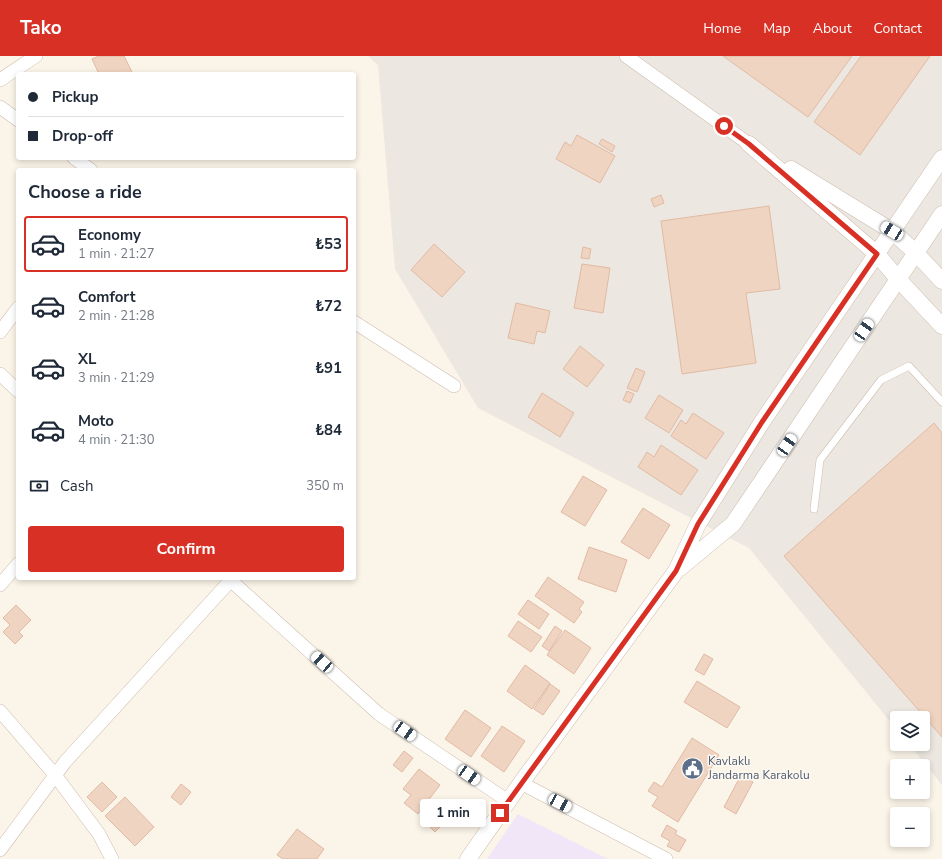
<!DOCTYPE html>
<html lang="en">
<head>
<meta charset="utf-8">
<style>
  :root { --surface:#fff; --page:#f2f2f3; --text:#1f2937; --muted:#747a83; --line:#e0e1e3; --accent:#d93025 }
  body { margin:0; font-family:"Nunito Sans",sans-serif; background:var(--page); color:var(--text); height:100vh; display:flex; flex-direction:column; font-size:15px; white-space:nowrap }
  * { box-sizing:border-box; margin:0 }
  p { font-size:13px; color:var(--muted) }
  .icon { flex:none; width:22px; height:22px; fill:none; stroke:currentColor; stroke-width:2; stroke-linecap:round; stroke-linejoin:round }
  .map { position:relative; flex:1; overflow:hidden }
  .sheet { position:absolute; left:16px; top:112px; width:340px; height:412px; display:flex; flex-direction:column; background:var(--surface); border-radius:4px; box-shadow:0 2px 6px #0003 }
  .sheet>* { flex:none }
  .top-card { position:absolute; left:16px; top:16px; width:340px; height:88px; border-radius:4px; box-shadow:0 2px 6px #0003; display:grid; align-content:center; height:88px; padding:0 12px; background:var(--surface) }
  .fabs { position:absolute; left:890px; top:655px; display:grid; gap:8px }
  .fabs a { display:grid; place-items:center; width:40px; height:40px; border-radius:4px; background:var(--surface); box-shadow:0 2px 6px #0003; font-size:20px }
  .end { position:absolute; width:18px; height:18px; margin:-9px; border:5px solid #d93025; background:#fff; box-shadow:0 0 0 2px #fff }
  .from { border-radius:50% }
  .bubble { position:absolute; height:28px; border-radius:4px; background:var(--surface); box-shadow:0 2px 6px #0003; font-size:13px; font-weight:700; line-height:28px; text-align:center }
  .car { position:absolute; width:12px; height:24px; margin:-12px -6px; border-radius:5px; box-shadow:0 0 3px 1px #0007; background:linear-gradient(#fff 24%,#345 0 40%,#fff 0 76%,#345 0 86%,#fff 0) }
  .top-card b { display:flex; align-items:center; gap:14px; height:38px; font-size:15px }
  .top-card b+b { border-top:1px solid var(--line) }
  .top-card i { width:10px; height:10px; background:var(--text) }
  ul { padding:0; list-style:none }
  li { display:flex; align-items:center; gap:12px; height:56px; margin:0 8px 6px; padding:0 4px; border:2px solid transparent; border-radius:4px }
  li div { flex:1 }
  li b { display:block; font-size:15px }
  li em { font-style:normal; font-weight:700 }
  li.active { border-color:var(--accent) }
  li>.icon { width:36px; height:36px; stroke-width:1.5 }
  h2 { padding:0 12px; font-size:18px; line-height:48px }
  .pay { display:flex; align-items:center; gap:10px; height:44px; padding:0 12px; font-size:15px }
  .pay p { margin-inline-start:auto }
  .button { display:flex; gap:8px; margin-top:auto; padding:8px 12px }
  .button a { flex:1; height:46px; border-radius:4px; background:var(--accent); color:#fff; font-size:16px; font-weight:700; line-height:46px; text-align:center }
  header { display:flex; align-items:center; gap:24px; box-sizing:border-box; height:56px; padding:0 20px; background:var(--accent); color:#fff }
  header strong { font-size:19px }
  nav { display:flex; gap:22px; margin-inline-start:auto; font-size:14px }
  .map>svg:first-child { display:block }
  .industrial { fill:#ece7e1 }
  .education { fill:#f1e5f8 }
  .building { fill:#efd4c1; stroke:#e1baa3 }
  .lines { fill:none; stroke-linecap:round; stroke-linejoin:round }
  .service-casing { stroke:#cdbcaf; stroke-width:8 }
  .minor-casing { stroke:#cdbcaf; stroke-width:14 }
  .tertiary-casing { stroke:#cdbcaf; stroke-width:17 }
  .service { stroke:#fff; stroke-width:7 }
  .minor { stroke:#fff; stroke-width:13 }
  .tertiary { stroke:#fff; stroke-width:16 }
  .route { stroke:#d93025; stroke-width:5 }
  .labels { text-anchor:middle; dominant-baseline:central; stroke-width:3; stroke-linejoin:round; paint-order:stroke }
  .service-label { font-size:12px; fill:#4e5e75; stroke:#fef8ef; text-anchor:start }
</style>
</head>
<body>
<header>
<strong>Tako</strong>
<nav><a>Home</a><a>Map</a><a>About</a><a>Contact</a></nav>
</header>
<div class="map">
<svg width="942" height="803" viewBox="0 0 942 803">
  <rect width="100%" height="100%" fill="#fbf4e8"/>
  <path class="industrial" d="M368,0H942V729L909,688H923V662H897V674L749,492L478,352L395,213L378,9Z"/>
  <path class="education" d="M518,758L608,803H487Z"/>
  <path class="building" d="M99,0H124L133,18H99L92,3Z
    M723,0H852L808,61Z
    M861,0H930L860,99L814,66Z
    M577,79L615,100L600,127L556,103L565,86L571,90Z
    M602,83L615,90L612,96L599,88Z
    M661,139L664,147L654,151L651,143Z
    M769,150L780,233L746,237L756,307L682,318L661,165Z
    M434,188L465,216L442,241L411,214Z
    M583,191L591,193L589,203L581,202Z
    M582,208L610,212L603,257L574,252Z
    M516,247L550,255L545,277L537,275L534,288L508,282Z
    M580,290L604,309L587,331L563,313Z
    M636,312L645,316L637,336L627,332Z
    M627,335L634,338L630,347L623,344Z
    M542,337L574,357L560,381L528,361Z
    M659,339L683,354L669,377L645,362Z
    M693,357L724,377L706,403L671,380L681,364L686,368Z
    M934,367L942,377V681L784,500Z
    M661,389L698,414L681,439L638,411L647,396L654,401Z
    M583,420L607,434L585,470L561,456Z
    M643,452L670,469L649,503L621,486Z
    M589,491L627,504L616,536L578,523Z
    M548,521L584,546L579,553L582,556L574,567L535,540Z
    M528,544L549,558L539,573L518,558Z
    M16,549L31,564L19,576L23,580L15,588L3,576L10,569L3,562Z
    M518,565L542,581L531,596L508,580Z
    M555,570L562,575L549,595L542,590Z
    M565,574L591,592L574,618L547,599Z
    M704,598L713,603L704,619L695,614Z
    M525,609L550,627L532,653L507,635Z
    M697,625L740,651L727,672L684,646Z
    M550,628L560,635L543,659L534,653Z
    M465,654L491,672L471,701L445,683Z
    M502,670L525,685L504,716L481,700Z
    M692,682L719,699L678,766L652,750L658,741L648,735L654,726L662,731Z
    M404,695L413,702L402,716L393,709Z
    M419,713L440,729L418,758L404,747L411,739L403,733Z
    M741,719L753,726L736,758L724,751Z
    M102,726L117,741L102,756L87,741Z
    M181,728L191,736L181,749L171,741Z
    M125,741L154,771L135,790L105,760Z
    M433,764L440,771L435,776L428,769Z
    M667,769L677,775L675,778L686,784L679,796L667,790L670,785L661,780Z
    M297,773L324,793L317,803H283L277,799Z"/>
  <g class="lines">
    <defs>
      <path id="service" d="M814,453L820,404L881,324L909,310L942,346"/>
      <path id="minor" d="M626,0L749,88
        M0,24L36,0
        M0,51L18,64
        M74,102L91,114
        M354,266L454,330
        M0,276L18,252
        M0,318L18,335
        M228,522L379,658L508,745
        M0,529L18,508
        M0,655L55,719L99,778L112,803
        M521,727L666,803
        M0,794L65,706L231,524"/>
      <path id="tertiary" d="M749,88L877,198L898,223L942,270
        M791,113L892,175L916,197L942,225
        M680,512L733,468L942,158
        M468,803L521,727L676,515L698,468L762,366L942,102"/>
    </defs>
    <use href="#service" class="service-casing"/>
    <use href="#minor" class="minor-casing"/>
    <use href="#tertiary" class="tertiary-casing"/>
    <use href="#service" class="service"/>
    <use href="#minor" class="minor"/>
    <use href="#tertiary" class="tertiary"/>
  </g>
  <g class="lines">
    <path class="route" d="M500,757L676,515L698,468L762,366L877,198L749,88L724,70"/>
  </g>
  <defs>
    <symbol id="civic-disc" viewBox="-11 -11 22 22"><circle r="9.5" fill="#5c6f8a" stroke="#fef8ef"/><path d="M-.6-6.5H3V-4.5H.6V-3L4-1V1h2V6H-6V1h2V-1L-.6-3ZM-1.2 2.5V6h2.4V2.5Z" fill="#fff"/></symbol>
  </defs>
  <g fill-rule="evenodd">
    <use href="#civic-disc" x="680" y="700" width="25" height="25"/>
  </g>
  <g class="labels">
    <g class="service-label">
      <text x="708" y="705">Kavlaklı<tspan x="708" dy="14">Jandarma Karakolu</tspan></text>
    </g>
  </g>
</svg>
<div class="fabs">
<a><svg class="icon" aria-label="layers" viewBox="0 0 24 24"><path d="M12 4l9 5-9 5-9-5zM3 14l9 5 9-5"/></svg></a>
<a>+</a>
<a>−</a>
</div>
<i class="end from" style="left:724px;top:70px"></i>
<i class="end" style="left:500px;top:757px"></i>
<div class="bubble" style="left:420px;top:743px;width:66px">1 min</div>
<i class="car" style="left:892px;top:175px;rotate:301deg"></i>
<i class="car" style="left:864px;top:274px;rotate:34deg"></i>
<i class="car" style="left:787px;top:389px;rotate:34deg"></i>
<i class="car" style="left:322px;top:606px;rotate:312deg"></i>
<i class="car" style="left:405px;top:675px;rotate:124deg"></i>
<i class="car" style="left:469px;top:719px;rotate:124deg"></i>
<i class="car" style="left:560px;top:747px;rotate:118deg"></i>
<div class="top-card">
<b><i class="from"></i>Pickup</b>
<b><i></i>Drop-off</b>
</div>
<section class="sheet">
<h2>Choose a ride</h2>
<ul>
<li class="active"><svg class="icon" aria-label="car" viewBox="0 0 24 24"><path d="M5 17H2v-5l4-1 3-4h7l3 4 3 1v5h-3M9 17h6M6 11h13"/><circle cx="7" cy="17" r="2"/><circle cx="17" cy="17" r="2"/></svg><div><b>Economy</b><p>1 min · 21:27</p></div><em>₺53</em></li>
<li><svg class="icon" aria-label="car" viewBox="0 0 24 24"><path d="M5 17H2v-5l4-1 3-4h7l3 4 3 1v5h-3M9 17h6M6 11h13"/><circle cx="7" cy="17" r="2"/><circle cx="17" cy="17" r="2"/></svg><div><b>Comfort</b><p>2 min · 21:28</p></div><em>₺72</em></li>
<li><svg class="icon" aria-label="car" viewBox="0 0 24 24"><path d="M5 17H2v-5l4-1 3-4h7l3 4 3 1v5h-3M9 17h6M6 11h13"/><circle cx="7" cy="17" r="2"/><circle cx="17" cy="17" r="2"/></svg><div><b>XL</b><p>3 min · 21:29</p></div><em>₺91</em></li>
<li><svg class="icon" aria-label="car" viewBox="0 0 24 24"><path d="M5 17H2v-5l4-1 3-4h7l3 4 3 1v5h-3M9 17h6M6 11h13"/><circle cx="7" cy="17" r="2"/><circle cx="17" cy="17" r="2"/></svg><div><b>Moto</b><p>4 min · 21:30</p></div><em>₺84</em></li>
</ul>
<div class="pay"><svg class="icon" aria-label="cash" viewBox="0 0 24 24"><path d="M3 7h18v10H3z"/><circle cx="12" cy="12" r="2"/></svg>Cash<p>350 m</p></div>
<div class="button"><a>Confirm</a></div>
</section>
</div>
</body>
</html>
